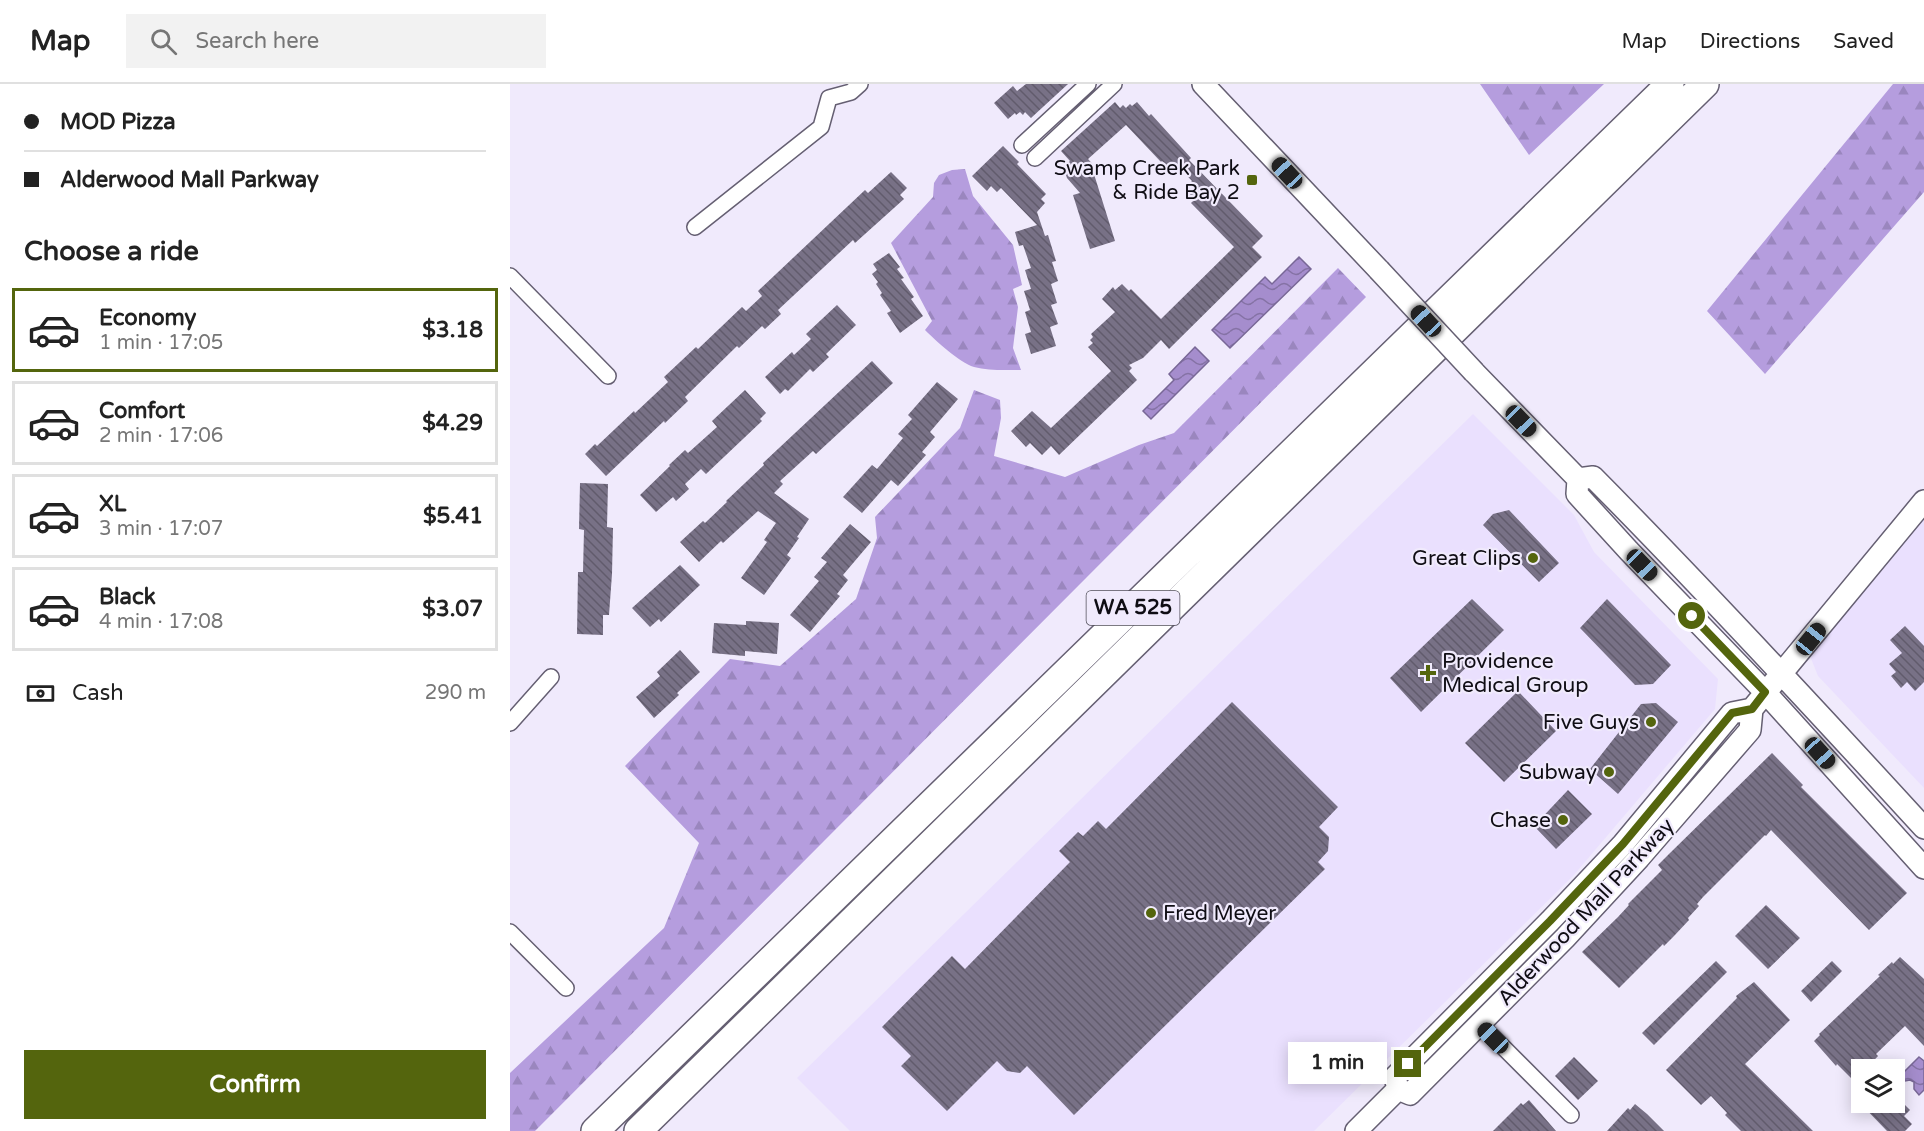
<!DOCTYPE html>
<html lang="en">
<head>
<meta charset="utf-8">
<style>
  :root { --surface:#fff; --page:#f2f2f2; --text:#222; --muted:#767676; --line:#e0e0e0; --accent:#54650d }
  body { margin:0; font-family:"Varela Round",sans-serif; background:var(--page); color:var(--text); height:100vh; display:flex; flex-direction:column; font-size:22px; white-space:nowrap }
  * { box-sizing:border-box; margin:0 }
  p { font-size:20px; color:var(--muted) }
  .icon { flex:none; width:33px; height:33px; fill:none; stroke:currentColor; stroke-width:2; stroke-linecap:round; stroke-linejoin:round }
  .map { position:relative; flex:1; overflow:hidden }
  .details { display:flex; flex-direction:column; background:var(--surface); width:510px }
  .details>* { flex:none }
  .guide { display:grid; align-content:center; height:132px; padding:0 24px; background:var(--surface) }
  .fabs { position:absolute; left:1341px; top:975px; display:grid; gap:12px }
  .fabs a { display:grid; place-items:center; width:54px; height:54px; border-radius:0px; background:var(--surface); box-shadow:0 3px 15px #0003; font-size:30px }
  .end { position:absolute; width:27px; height:27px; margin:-14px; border:8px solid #54650d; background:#fff; box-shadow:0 0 0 3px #fff }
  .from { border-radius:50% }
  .bubble { position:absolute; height:42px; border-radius:0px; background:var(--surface); box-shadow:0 3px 15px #0003; font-size:20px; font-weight:700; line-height:42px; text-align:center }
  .car { position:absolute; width:18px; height:36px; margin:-18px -9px; border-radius:8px; box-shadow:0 0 4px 2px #0007; background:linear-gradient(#222 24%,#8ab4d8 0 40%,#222 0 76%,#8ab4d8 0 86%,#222 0) }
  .guide b { display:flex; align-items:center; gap:21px; height:57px; font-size:22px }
  .guide b+b { border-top:2px solid var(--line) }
  .guide i { width:15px; height:15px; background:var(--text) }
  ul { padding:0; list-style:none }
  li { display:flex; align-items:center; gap:18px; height:84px; margin:0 12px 9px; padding:0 12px; border:3px solid var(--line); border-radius:0px }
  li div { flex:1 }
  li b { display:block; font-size:22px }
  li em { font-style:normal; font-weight:700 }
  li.current { border-color:var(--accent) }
  li>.icon { width:54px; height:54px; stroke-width:1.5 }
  h2 { padding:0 24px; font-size:27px; line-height:72px }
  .pay { display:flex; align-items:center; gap:15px; height:66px; padding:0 24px; font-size:22px }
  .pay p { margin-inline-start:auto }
  .cta { display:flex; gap:12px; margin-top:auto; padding:12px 24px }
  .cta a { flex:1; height:69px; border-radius:0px; background:var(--accent); color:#fff; font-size:24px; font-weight:700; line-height:69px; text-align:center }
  header { display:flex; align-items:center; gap:36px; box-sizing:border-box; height:84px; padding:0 30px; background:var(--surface); border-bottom:2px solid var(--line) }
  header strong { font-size:28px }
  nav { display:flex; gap:33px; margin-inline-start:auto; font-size:21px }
  .search { width:420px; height:54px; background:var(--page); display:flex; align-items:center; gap:15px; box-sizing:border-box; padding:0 21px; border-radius:0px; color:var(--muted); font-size:22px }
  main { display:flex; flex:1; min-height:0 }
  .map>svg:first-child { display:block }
  .built { fill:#eae0fe }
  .forest { fill:url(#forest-firs) }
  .water { fill:url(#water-waves); stroke:#786796; stroke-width:1.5 }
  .building { fill:url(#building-back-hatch) }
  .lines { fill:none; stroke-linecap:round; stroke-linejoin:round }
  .street-casing { stroke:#655f72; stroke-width:18 }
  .secondary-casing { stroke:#655f72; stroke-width:24 }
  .highway-casing { stroke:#655f72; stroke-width:30 }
  .street { stroke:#fff; stroke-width:15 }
  .secondary { stroke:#fff; stroke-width:21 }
  .highway { stroke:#fff; stroke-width:27 }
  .secondary-bridge-casing { stroke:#655f72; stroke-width:24; stroke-linecap:butt }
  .secondary-bridge { stroke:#fff; stroke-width:21 }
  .route { stroke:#54650d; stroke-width:8 }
  .poi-dot { fill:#54650d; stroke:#f0eafc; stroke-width:2 }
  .labels { text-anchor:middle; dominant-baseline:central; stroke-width:4.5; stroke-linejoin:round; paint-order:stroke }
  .shield { fill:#f0eafc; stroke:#524f5a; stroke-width:1.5 }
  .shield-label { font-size:20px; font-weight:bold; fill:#0f0d14 }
  .poi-label { font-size:21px; fill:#0f0d14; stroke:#f0eafc; text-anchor:end }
  .street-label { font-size:21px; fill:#0f0d14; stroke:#f0eafc }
</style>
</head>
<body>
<header>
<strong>Map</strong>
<div class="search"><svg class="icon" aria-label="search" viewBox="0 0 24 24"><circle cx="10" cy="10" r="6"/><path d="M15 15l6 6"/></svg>Search here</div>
<nav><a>Map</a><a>Directions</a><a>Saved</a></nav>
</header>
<main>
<section class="details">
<div class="guide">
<b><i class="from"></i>MOD Pizza</b>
<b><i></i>Alderwood Mall Parkway</b>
</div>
<h2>Choose a ride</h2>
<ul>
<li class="current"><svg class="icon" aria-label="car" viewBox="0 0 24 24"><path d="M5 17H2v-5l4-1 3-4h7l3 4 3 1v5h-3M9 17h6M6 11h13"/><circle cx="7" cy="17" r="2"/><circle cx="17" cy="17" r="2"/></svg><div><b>Economy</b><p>1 min · 17:05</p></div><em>$3.18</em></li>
<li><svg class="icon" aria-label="car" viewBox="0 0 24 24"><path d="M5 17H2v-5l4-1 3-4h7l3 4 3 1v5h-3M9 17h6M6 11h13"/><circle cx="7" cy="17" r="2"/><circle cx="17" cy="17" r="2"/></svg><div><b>Comfort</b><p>2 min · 17:06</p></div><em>$4.29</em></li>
<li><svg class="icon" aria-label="car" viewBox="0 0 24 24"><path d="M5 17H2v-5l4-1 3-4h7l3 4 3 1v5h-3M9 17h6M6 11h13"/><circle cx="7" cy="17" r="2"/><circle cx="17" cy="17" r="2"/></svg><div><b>XL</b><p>3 min · 17:07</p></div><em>$5.41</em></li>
<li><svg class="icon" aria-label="car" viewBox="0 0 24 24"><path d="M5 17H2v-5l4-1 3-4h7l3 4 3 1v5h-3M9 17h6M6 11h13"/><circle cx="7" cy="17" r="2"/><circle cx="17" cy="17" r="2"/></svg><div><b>Black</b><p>4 min · 17:08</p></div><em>$3.07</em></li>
</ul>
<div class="pay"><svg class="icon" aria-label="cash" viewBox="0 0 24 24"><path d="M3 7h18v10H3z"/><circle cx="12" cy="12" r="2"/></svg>Cash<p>290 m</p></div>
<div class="cta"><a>Confirm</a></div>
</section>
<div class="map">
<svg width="1414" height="1047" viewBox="0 0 1414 1047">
  <defs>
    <pattern id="forest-firs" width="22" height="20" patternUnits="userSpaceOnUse" patternTransform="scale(1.5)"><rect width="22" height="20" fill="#b59dde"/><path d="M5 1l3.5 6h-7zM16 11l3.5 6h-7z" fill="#9a86be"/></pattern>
    <pattern id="water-waves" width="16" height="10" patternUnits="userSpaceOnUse" patternTransform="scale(1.5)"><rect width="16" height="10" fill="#a58dcd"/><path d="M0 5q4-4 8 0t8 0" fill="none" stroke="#8572a5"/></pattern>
    <pattern id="building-back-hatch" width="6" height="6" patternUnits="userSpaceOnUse" patternTransform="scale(1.5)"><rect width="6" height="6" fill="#787186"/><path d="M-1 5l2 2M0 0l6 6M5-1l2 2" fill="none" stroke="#615b6c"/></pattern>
  </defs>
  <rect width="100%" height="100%" fill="#f0eafc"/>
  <path class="built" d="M963,330L1064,431L1084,468L1208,595L1205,625L1063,792L804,1047H340L287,994Z
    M1414,417V704L1308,592L1300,572L1311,542Z"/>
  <path class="forest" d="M970,0H1094L1019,71Z
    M1383,0H1414V108L1255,290L1197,227Z
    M455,85L463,112L503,161L512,201L503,205L508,223L503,264L511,286C496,286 478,287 464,283C449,278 426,257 415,246L422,237L381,159L423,113L424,99L429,91L442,86Z
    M828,184L856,213L25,1047H0V989L154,844L189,759L115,682L220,575L270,582L346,515L367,454L365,433L450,344L464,306L490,316L491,334L484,372L555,393L629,361L664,349Z"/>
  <path class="water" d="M789,173L801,185L720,264L702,246L755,193L762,200Z
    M685,263L699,277L641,335L633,327L664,296L659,290Z
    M1409,973L1414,977V1006L1409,1011L1404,1005V998L1400,996L1395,997L1390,992Z"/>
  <path class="building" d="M516,0H558L521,34L515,28L513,31L510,28L506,31L505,29L498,35L484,19L503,2L507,7Z
    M605,18L610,24L613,21L616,24L620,20L622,22L627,18L639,32L641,30L681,74L679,76L753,152L742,163L752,173L659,265L651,256L633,274L619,281L622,284L619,287L627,296L549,371L541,362L532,371L520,359L516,363L501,347L522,327L541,344L601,287L578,263L583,259L580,256L583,253L581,250L605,228L592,215L603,203L605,206L612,200L619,207L621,205L651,235L724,163L681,119L683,117L675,109L680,104L677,102L682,97L665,79L659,84L652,77L651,78L616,41L578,75L586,84L583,87L605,157L580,165L563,111L570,109L557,94L553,83L560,77L551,67Z
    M493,62L509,78L507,80L536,110L531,115L535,119L527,128L535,152L538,151L546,177L542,178L548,197L541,200L547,219L541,221L548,240L540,243L546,262L521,270L515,250L521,248L515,228L520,226L514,207L521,205L515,186L521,184L513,161L509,162L505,148L527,141L491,104L487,108L481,102L477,107L462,92Z
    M381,88L397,104L390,111L394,115L345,159L343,156L268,226L271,230L255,245L252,242L229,264L227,262L175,313L178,317L155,339L154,337L96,392L75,370L85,360L87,362L124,327L125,329L158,298L154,293L186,263L188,265L232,223L236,227L252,212L248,207L355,106L358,109Z
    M379,169L390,183L387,185L394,194L391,195L404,213L401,215L413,232L390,249L377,229L381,227L370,211L372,209L366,200L368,198L362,190L367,186L363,180Z
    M327,221L346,241L316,270L319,273L303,288L300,285L278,307L275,305L270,310L255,293L282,268L284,271L301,255L296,250Z
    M362,277L383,299L306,370L303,367L270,397L273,400L264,409L299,435L287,453L289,454L277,471L281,474L254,511L231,494L257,458L254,456L266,439L248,427L213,459L211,457L189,478L170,458L193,437L195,439L217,418L216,417L254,381L253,379Z
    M427,298L448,315L420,348L425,353L412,368L416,371L388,402L381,396L352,429L333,413L362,381L367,385L393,354L388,350L402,335L398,331Z
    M235,306L256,329L250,335L252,337L196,390L191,385L175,400L179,405L166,417L163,413L146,428L130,411L160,382L159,381L175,366L178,369L207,343L202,337Z
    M70,399L98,400L97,443L103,444L102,490L99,531H93V551L67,550L68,488H73L74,446L69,445Z
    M999,426L1049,479L1029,498L973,441L983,430Z
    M340,440L361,458L333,491L338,496L327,510L330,512L300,548L280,531L309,497L304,493L317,478L311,474Z
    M170,481L190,501L151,538L149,535L140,543L122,524Z
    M962,515L994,546L911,628L880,594Z
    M1097,515L1161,581L1143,600L1125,601L1070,544Z
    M236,537L269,539L267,570L235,567V572L202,569L204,539L236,541Z
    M1395,542L1414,562V598L1405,607L1397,598L1391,604L1381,592L1386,588L1379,580L1392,569L1380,556Z
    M170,566L190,588L167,609L169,611L144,634L126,613L150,592L147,588Z
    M1008,607L1046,647L994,698L955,659Z
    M722,618L828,723L809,743L819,753L818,767L808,778L815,785L564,1031L517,982L510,989L497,987L487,977L437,1027L391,982L401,972L372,943L442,872L455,885L560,778L549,767L568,748L573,752L588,737L596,745Z
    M1146,619L1168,638L1108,710L1080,685L1131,620Z
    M1262,669L1293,701L1291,703L1397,809L1359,846L1261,746L1256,752L1255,751L1193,813L1187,820L1189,822L1178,834L1179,836L1164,852L1154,862L1153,860L1109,904L1072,868L1108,833L1119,821L1118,820L1152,786L1148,781L1159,770Z
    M1058,706L1082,730L1046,765L1024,742Z
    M1256,821L1290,854L1258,885L1225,852Z
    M1390,873L1414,895V962L1395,942L1366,970L1368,972L1355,986H1352V1005L1327,980L1326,982L1304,957L1310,951L1309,950L1370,892L1368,891L1382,878L1383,880Z
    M1206,877L1217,888L1144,961L1132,949Z
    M1322,877L1332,887L1301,918L1291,907Z
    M1244,898L1280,936L1235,980L1303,1047H1231L1215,1031L1217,1029L1201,1012L1191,1021L1156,986L1227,914L1226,912Z
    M1064,973L1088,997L1068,1016L1045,992Z
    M1384,1010L1400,1026L1394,1032L1402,1040L1395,1047H1377L1349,1018H1384Z
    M1019,1016L1046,1047H983L1011,1019L1013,1021Z
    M1125,1020L1137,1030L1154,1047H1097L1118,1024L1120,1026Z"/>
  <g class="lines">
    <defs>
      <path id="street" d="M512,61L578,0
        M525,74L604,0
        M185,143L311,43L319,14L341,8L350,0
        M0,192L98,292
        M0,639L41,593
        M0,848L56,904
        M970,940L1061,1031"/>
      <path id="secondary" d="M693,0L869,186
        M964,288L1068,395
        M1068,395L1067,410L1119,467L1255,608L1414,784
        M1068,395L1083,393C1196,507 1305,625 1414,744
        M888,1005L900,1010L1055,854L1129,774L1240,646L1242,625L1414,417
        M888,1005L885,993L1040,837L1113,760L1222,629L1242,625
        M846,1047L888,1005"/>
      <path id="highway" d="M85,1047L1160,0
        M128,1047L1195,0"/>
    </defs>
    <use href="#street" class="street-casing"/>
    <use href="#secondary" class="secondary-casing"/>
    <use href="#highway" class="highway-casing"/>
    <use href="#street" class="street"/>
    <use href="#secondary" class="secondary"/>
    <use href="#highway" class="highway"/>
    <defs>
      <path id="secondary-bridge" d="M869,186L964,288"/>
    </defs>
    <use href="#secondary-bridge" class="secondary-bridge-casing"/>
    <use href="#secondary-bridge" class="secondary-bridge"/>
  </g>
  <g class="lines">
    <path class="route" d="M898,980L1040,837L1113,760L1222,629L1242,625L1255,608L1182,532"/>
  </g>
  <g class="poi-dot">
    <rect x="736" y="90" width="12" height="12" rx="3"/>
    <circle cx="1023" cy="474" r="6"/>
    <path d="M915 580h6v6h6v6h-6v6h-6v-6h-6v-6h6z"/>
    <circle cx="1141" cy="638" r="6"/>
    <circle cx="1099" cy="688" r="6"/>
    <circle cx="1053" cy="736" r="6"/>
    <circle cx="641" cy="829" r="6"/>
  </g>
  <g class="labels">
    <rect class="shield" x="576.5" y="507" width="93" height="34" rx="4.5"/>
    <g class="shield-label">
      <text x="623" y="524">WA 525</text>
    </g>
    <g class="poi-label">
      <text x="730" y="84">Swamp Creek Park<tspan x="730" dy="24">&amp; Ride Bay 2</tspan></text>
      <text x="1011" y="474">Great Clips</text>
      <text x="932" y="577" text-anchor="start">Providence<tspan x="932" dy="24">Medical Group</tspan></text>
      <text x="1129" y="638">Five Guys</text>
      <text x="1087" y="688">Subway</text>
      <text x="1041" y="736">Chase</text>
      <text x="653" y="829" text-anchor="start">Fred Meyer</text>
    </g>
    <g class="street-label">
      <text transform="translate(1076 828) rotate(-47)">Alderwood Mall Parkway</text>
    </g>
  </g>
</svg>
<div class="fabs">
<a><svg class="icon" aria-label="layers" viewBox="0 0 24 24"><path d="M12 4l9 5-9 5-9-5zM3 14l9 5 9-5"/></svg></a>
</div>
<i class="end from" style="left:1182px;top:532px"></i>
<i class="end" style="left:898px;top:980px"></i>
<div class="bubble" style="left:778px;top:958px;width:99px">1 min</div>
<i class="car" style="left:777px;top:89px;rotate:317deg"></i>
<i class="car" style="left:916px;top:237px;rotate:317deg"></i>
<i class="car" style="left:1011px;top:337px;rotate:136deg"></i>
<i class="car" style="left:1132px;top:481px;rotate:136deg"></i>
<i class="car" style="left:1301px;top:555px;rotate:39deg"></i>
<i class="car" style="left:1310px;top:669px;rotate:138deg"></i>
<i class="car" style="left:983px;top:954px;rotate:315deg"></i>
</div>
</main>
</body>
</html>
